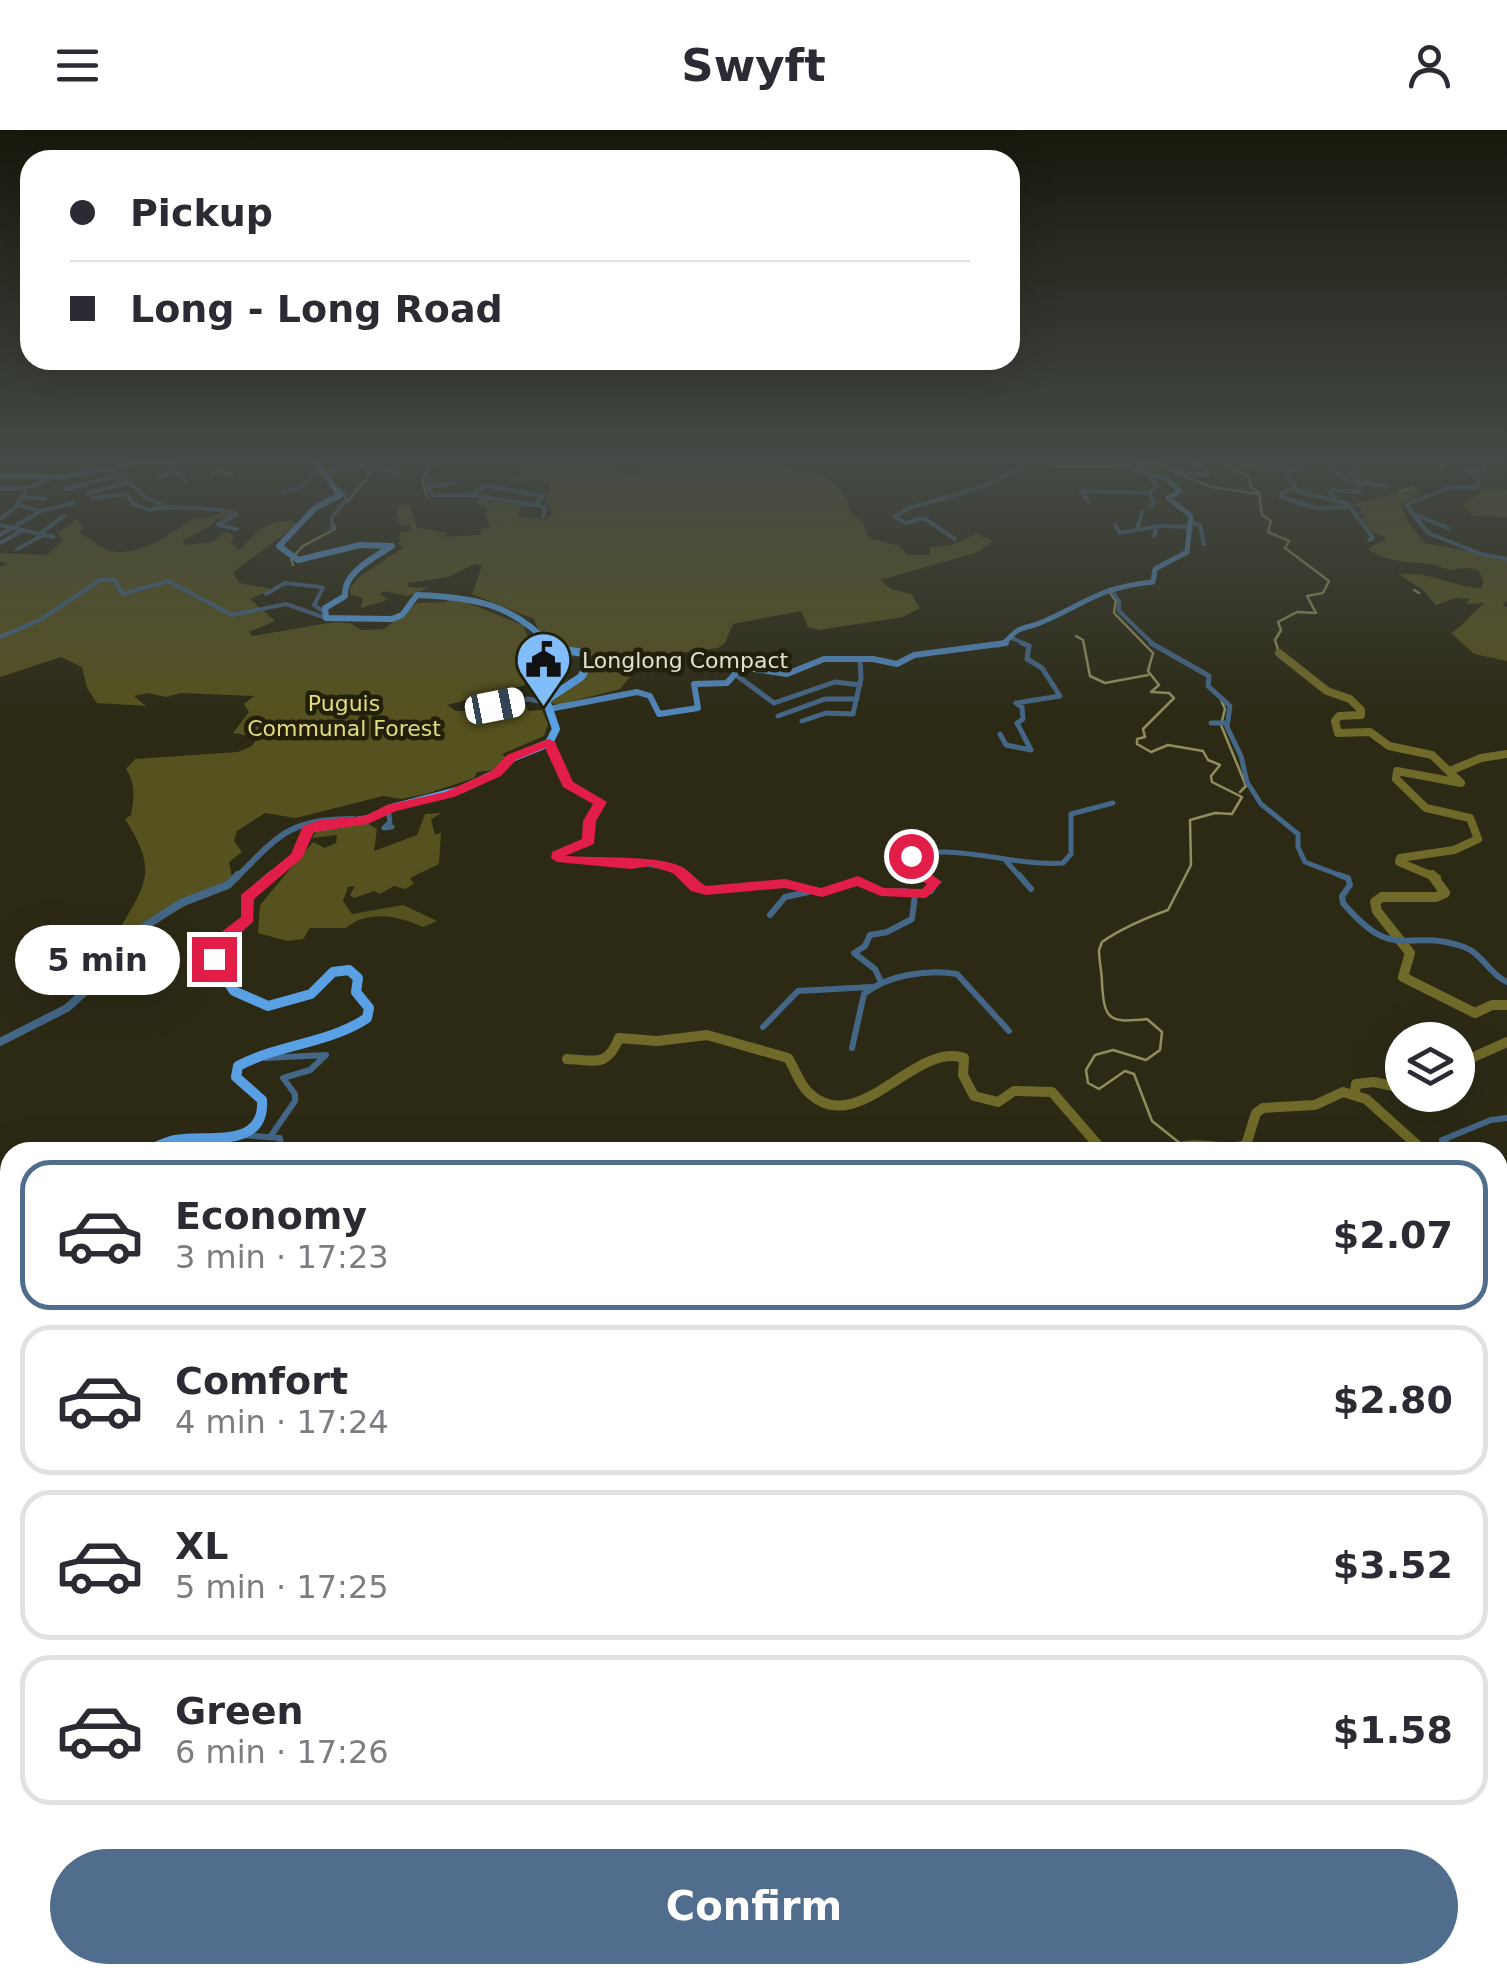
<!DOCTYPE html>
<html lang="en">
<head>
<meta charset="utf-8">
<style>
  :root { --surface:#fff; --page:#f2f2f3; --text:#2b2b33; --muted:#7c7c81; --line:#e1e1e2; --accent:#516d8d }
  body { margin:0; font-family:"DejaVu Sans",sans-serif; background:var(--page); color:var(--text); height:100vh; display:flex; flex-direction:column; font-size:38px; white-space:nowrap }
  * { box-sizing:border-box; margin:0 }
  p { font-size:32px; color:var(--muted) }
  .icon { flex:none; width:55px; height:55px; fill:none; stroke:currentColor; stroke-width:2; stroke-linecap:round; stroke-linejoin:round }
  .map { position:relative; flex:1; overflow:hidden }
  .panel { position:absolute; left:0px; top:1012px; width:1508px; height:842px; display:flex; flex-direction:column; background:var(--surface); border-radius:30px 30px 0 0; box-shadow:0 10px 40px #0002 }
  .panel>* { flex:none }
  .top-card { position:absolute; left:20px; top:20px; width:1000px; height:220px; border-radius:30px; box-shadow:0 10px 40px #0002; display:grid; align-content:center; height:220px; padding:0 50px; background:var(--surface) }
  .fabs { position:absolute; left:1385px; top:892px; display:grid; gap:20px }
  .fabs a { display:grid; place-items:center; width:90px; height:90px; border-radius:50%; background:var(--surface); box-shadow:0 10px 40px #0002; font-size:50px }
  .end { position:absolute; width:45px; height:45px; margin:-22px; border:12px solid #e11d48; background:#fff; box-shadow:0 0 0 5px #fff }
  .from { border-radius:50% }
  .bubble { position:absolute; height:70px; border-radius:35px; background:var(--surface); box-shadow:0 10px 40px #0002; font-size:32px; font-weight:800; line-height:70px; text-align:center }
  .car { position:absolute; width:30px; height:60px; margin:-30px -15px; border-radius:12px; box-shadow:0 0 8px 2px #0007; background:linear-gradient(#fff 24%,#345 0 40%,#fff 0 76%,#345 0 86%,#fff 0) }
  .top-card b { display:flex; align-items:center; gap:35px; height:95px; font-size:38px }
  .top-card b+b { border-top:2px solid var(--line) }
  .top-card i { width:25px; height:25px; background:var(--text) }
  ul { padding:18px 0 0; list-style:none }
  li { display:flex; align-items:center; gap:30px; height:150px; margin:0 20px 15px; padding:0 30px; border:5px solid var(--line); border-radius:30px }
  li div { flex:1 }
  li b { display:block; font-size:38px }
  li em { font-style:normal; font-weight:800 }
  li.on { border-color:var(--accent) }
  li>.icon { width:90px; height:90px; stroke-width:1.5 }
  .button { display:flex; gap:20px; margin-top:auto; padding:20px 50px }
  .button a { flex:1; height:115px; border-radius:60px; background:var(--accent); color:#fff; font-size:40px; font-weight:800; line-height:115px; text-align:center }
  header { display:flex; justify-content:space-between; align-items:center; height:130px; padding:0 50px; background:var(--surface); font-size:45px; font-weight:800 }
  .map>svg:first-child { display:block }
  .green { fill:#56521f }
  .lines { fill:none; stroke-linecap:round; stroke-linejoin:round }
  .stream { stroke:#918d5c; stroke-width:2.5 }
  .river-far2 { stroke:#6f6a29; stroke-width:8 }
  .river-far1 { stroke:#6f6a29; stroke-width:10 }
  .river { stroke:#6f6a29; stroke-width:12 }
  .minor-far4 { stroke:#446687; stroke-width:4 }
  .minor-far3 { stroke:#446687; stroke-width:5 }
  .minor-far2 { stroke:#446687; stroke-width:6 }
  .minor-far1 { stroke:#446687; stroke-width:8 }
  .minor { stroke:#446687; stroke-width:10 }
  .tertiary-far1 { stroke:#446687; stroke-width:6 }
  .tertiary { stroke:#446687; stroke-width:8 }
  .secondary-far1 { stroke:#5187bc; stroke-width:5 }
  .secondary { stroke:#5187bc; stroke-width:6 }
  .primary-far3 { stroke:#59a0e5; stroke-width:6 }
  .primary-far2 { stroke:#59a0e5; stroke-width:8 }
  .primary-far1 { stroke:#59a0e5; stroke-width:10 }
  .primary { stroke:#59a0e5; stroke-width:15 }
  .route { fill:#e11d48 }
  .labels { text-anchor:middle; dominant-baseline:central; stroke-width:9; stroke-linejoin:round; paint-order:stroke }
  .far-poi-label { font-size:22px; fill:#e1e0d3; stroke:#22200b; text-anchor:start }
  .far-park-label { font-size:22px; fill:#e3dc7f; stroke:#22200b }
</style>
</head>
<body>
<header><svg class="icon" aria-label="menu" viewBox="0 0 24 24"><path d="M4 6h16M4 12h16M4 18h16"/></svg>Swyft<svg class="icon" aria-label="person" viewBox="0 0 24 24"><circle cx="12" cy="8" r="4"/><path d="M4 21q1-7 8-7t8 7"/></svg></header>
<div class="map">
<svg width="1507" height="1853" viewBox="0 0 1507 1853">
  <rect width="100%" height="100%" fill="#2c2a15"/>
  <path class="green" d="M522,328H584L576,336L605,334L633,345L657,328H788L780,336L783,339C809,335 848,351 850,382L863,393L869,408L900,416L907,425H929L931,417L948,416L977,404L993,411L978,422L880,450L891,459L911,464L920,478L903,487L819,500L808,497L801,481L733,494L725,513L718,518L663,525L634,542L620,559L558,575L549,572L588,542L589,524C568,511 542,520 534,489L472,464L482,436L475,434L448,447L408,453V457L428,458L408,466L383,461L380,464L388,470L361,478L363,468L351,465L349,459L359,447L404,417L397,413L404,410H399L400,402L410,401L411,396H400L396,382L400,375H409L417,397L447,403L444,407L480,405L481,399L490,397L485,382L488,380L475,372L480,369L522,376L517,387L547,389L553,382L546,372L551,353L527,348L516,353L509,351L524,342Z
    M1414,357L1419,359L1418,364L1402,374L1406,389L1425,414C1454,415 1480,428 1507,426V471L1503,475L1507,477V531L1474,524L1451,503C1464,495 1473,482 1485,473L1466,474L1470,469L1456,468L1436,475L1423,460L1398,444C1429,440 1452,457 1481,458L1484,452L1479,441C1467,435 1460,439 1451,440C1447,440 1440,436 1436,435C1412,431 1388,434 1368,419L1387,408L1372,402L1362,389L1366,385L1358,383L1362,379L1352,375Z
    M1483,360H1507V387L1473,386L1463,375Z
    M225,381L233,384L224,390L216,388L213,394L183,411L185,415L212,412L227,401L234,406L231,413L240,420C256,402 265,390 293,391L297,395L233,442L239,453L273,459L250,469L275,491L249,502L252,506L334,492L350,493L361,500L384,499L417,473L445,472L453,467L523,495L528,507L550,523L551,534L568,524L574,526L522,556L447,575L456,581L490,580L493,585L523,573L529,581L542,580L548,594L544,606L502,624L506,628L493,640L477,642L474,648L426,664L401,669L383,666L296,688L265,683L237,701L234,711L242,722L229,732L232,749L126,810L119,800C148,751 157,740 125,689L131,685C134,669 136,653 126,639L135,629L238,622L252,616L258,607L233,603L249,582L244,574L254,566L181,563L166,567L148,563L134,566L146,576L97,573L87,558L82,537L61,527L0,547V437L8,434L0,431V423L46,425L63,411L57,403L77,389L83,397L80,403C90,409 104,421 116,422C149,424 183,394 194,388H208Z
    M441,683L431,690L435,705L441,703L439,734L410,748L414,754L405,759L394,756L380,764L374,761L354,768L350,765L355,756L348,757L343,771L352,784L403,775L437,791L423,797C399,786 368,779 346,798H310L303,809L287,811L258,803L260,775L313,712L325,718L336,713L337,705L312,708L318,698L367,693L377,699L374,721L417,705L425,684Z
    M1498,1719L1507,1723V1740L1502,1742L1507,1750V1853H1227L1218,1845H1498Z
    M1015,1845H1183L1182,1853H1071L1056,1846L1033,1853H1016Z"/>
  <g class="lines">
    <path class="stream" d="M1216,331L1248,346L1251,357L1259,363L1262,385L1271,391L1268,402L1289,411L1285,418L1329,451L1323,463L1307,466L1316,483L1297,482L1278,492L1281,500L1275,510L1279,523
      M1054,336H1118
      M1135,336L1164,338L1211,357L1258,364
      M217,341L233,345
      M210,344L219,343
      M1400,361L1413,358
      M427,367L422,350L428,335
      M347,372L370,344L366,339
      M293,435L291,429L303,416L335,399L333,394
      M1414,460L1419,463
      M1110,463L1116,471L1114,483L1153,523L1148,541L1159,555L1151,562L1169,563L1174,568L1143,599L1145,607L1137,609V614L1151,622L1168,615L1203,621L1208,630L1220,635L1211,646L1212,652L1242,667L1232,684L1215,683L1190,690L1191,735L1168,780C1143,789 1122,798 1102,812L1099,820C1099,831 1102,842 1102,853C1104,891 1110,893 1147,889L1162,902L1160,920L1146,930L1113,920L1095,925L1086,940L1088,953L1099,959L1125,941L1134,944L1152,991L1181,1014
      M1076,506L1083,510L1090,546L1105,553L1148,545
      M1221,570L1225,579L1221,595L1246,656L1240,662"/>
    <path class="river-far2" d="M1279,523L1327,561L1350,569L1361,580V585L1339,586L1335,591L1338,603L1370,602L1389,616L1432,625L1461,653L1397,641L1396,649L1426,678L1470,688L1478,709L1454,720L1400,728L1399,732L1437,748
      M1452,640L1481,628L1507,624"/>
    <path class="river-far1" d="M1432,745L1445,763L1436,767H1382L1375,772L1377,781L1410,823L1403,847L1475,883L1492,875H1507
      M567,929C595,930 607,938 619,908L657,911L707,905L788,928C795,939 799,953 808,962C858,1011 914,911 964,928L963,945L974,966L998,972L1014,961L1052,962L1104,1022
      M1458,934L1507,912
      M1355,963L1356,954L1374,952L1402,958
      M1169,1022C1192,1007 1220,1023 1246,1015L1256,983L1263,978L1315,975L1343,962L1366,969L1425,1022"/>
    <path class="river" d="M1498,1046L1507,1047"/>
    <path class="minor-far4" d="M87,328L75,332L106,339
      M385,328L398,347
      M419,328L433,336L427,341L428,359L433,365H470
      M603,328L607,335
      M621,328L635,332
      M1109,328L1123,334
      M1274,328L1298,361L1348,374L1373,408L1369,410
      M1323,328L1346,351L1388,356
      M1345,328L1358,337
      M1492,328L1482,334L1484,341L1465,340L1479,351V357L1448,358L1406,375L1428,403L1481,424L1507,429
      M477,329L484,334L518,328
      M168,332L186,351
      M397,336L416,328
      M1244,336L1278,337
      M336,337L372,328
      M111,338L147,368L163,375
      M1437,339L1444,337L1441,328
      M322,340L346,341L387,330
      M1292,340L1324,329
      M373,342L392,339
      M1347,342L1361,353
      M157,347L174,342
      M486,356L543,366L534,375L470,365Z
      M428,357L455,353
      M0,359L26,358
      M66,359L118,346
      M88,363L125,353
      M282,363L301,357L321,338
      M1150,363L1154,373L1151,376
      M23,367L45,369
      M1281,367L1316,378L1347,377
      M1281,367L1283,362L1296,359
      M92,368L128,364L132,373L149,380C164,375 222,378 237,384L218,395L237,399
      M1331,369L1335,367L1330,363L1332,360L1361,362L1360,354
      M1088,371L1081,361L1150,363L1157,355L1146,344
      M17,375L40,381
      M537,375L545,378L543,386
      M1142,382L1137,400L1154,397
      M1413,384L1448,398
      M0,389L15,378L27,358L55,347
      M1191,392L1200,395L1204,414
      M0,395L53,407
      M1115,395L1120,403L1137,400
      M332,399V387L346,370L345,363H339
      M41,403L64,386
      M0,405L41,381L73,373
      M1154,406L1157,396L1191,397
      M955,409L924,388L906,393L895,387L909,378L979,358L1023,337L1024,330L1043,328
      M0,413L23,400
      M17,419L43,405
      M1111,459L1119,471V481L1154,515
      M266,464L285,453L320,457L323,458L314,475L324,482
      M0,507L40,490L100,450H115L122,464L168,451L232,485L286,474L326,488
      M1012,508L1027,515"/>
    <path class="minor-far3" d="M1151,513L1209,546L1208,556L1230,576L1227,597L1241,626L1247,652L1261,674L1298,704V717L1305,732L1347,748
      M736,545L774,573L835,552L860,555
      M495,576L528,569L545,572
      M778,586L825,569H857
      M802,591L826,583L853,584L861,548L860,529
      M1211,593H1227
      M1000,604L1006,615L1031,620L1017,593L1023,589L1022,577L1016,573L1060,566L1042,538L1027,529L1029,516L1022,513
      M549,613L566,653L601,672L589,691V711L559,722L560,729C591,732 666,728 686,748
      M388,679L390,692L384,698L392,697
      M1006,731L1021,748
      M924,748L907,732L911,726C962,713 1012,737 1063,733L1071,724V684L1113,673"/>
    <path class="minor-far2" d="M683,745L696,758L706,761L785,753L822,762L858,750L881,762L905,761L915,765L912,789L887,802L870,805L865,816L854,823L875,839L881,852
      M1019,745L1031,759
      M1339,745L1348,748L1350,755L1342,766L1343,773C1397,836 1404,796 1464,817C1483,824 1489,844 1507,852
      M915,765L931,761L935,754L920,745
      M770,785L785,767L808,762
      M763,897L798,861L871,857
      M852,918L864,864C887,845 928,839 957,844L1009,901
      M268,924L266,928L326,925L310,940L283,948L295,964V971L270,1007
      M242,1005L280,1008L281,1022
      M1473,1015H1449L1442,1010L1491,990L1507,988"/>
    <path class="minor-far1" d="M10,1066V1072
      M1498,1089L1507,1086"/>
    <path class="minor" d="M0,1465L10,1458
      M962,1845L968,1853
      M984,1853L985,1845"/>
    <path class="tertiary-far1" d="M236,748C279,705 289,689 353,689"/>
    <path class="tertiary" d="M0,912L67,878L90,857L119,813L181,773L228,755L238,745"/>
    <path class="secondary-far1" d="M0,346L64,347L136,333L242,328
      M998,515C1009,512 1008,507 1017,501C1023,497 1033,496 1040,493C1085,474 1099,457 1153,452L1155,439L1187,422L1191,386L1168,368L1180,361L1167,349L1121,335L1159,332L1183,343L1207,345L1206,339L1185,328"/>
    <path class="secondary" d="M549,579L637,562L650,566L659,584L698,578L694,554L727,553L741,537L787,544L824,529H873L897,534L914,525L1006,513"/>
    <path class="primary-far3" d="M313,328L340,365L315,378L279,416L298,430L360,415L392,416C374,428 343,442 345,466L325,478L326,488L392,489L402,485L417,465C471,467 512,473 550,515"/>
    <path class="primary-far2" d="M270,748L297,725L308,699L368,689L391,678L460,660L496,643L512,628L549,613L556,599L546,570L581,547L588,535L583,523L553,518L548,513"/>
    <path class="primary-far1" d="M145,1022C154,1018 165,1012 175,1010C208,1004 265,1020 262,970L236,947L238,936C279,914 328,914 367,888L369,878L356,862L358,848L349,840L333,842L311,864L268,876L234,861L215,833L222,814L248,789L246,768L273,745"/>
    <path class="primary" d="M828,1845L832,1853"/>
  </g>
  <linearGradient id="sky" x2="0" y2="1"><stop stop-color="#18170c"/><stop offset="0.56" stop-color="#454a46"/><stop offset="1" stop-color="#454a46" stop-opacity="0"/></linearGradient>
  <rect width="1507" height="587" fill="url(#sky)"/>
  <path class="route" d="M549,609L555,612L573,652L607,672L596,691L594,714L565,726C593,728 661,725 682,737C691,742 697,751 706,756L785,749L821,758L858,746L884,758L922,759L927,754L908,744L900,732L911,722L918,726L914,732L942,752L926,768L881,766L857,756L822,767L785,758L706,765L691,761L673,743L651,736L631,739L557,732L551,728L552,722L582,709L583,691L593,674L563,657L545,618L516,630L501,646L454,667L396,681L368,694L314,702L302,728L254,769L253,792L235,807L219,833H208L206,829L224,800L241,787V765L291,724L303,696L320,690L365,686L387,675L445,662L492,641L507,625Z"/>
  <defs>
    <symbol id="civic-pin" viewBox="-11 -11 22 30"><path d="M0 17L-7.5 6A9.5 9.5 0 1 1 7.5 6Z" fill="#80bdfa" stroke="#22200b"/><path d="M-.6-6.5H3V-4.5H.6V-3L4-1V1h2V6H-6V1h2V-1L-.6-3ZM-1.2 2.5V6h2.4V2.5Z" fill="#111"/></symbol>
  </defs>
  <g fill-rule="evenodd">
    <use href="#civic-pin" x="512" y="498" width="63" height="86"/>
  </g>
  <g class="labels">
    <g class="far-poi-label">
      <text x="582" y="530">Longlong Compact</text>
    </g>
    <g class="far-park-label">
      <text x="344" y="573">Puguis<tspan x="344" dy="25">Communal Forest</tspan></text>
    </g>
  </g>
</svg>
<div class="fabs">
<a><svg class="icon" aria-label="layers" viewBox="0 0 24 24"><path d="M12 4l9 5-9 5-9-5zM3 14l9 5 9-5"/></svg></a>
</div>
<i class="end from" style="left:911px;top:726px"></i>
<i class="end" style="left:214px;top:829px"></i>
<div class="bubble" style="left:15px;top:795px;width:165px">5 min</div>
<i class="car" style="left:495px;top:576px;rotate:79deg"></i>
<div class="top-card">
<b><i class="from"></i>Pickup</b>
<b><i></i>Long - Long Road</b>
</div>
<section class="panel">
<ul>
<li class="on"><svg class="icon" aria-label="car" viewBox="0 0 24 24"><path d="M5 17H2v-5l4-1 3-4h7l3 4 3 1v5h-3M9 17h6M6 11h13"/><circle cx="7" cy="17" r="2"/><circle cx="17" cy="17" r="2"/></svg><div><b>Economy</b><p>3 min · 17:23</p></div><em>$2.07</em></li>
<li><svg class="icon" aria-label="car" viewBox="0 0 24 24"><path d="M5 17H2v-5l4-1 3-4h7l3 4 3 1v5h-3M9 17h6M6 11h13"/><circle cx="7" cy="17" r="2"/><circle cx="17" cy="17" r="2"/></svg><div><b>Comfort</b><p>4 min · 17:24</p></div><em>$2.80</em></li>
<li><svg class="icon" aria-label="car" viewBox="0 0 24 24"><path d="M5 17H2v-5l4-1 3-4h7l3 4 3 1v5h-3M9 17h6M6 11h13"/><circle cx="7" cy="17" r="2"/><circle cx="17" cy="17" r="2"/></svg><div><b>XL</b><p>5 min · 17:25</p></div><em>$3.52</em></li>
<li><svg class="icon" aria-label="car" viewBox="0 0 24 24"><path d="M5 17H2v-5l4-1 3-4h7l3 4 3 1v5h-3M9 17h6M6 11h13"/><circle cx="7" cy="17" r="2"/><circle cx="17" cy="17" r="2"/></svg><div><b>Green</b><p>6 min · 17:26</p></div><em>$1.58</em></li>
</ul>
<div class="button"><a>Confirm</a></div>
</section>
</div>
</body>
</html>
